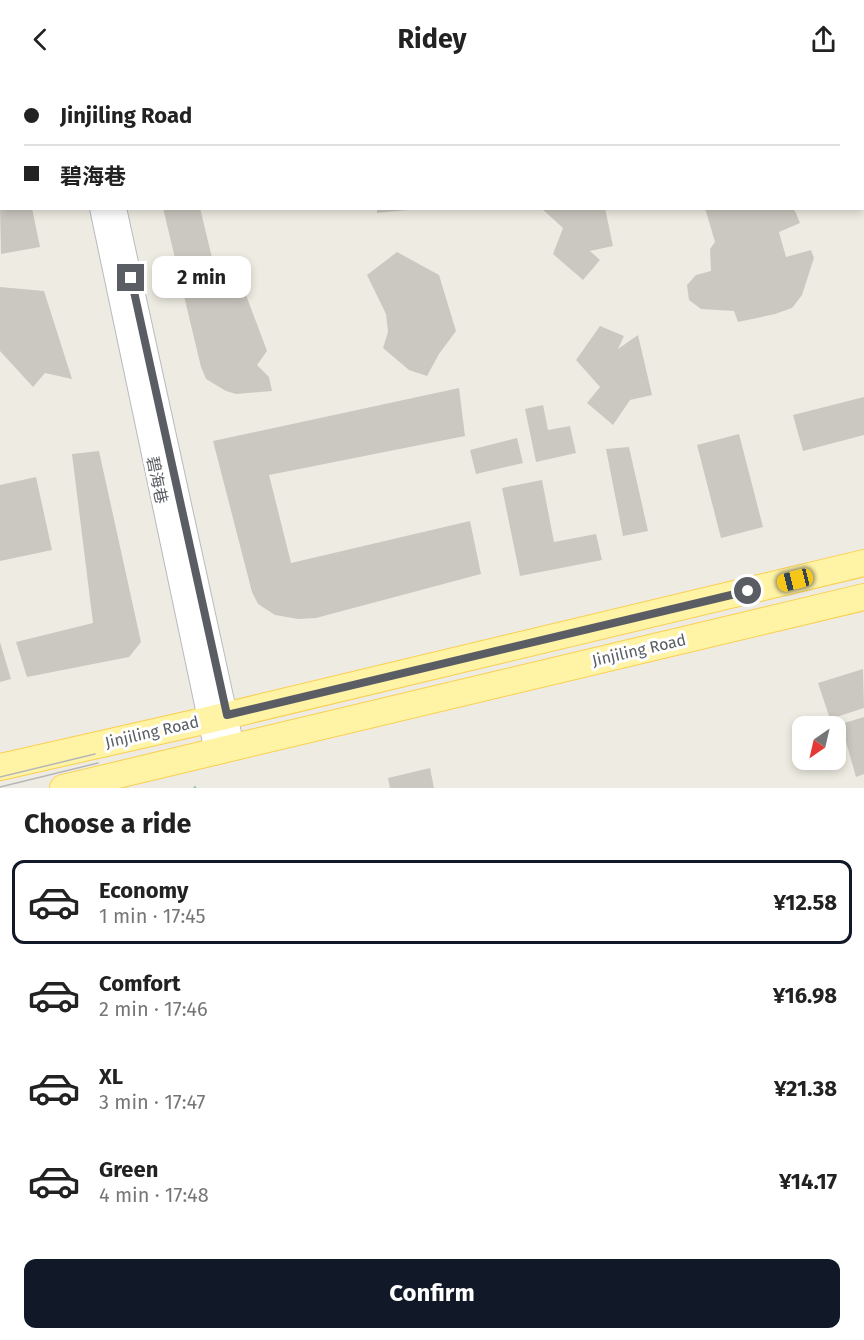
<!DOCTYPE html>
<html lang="en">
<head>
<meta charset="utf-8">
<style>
  :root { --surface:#fff; --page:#f6f6f6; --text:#222; --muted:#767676; --line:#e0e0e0; --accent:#111827 }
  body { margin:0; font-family:"Fira Sans","Noto Sans SC",sans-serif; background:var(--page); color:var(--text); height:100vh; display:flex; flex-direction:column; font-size:22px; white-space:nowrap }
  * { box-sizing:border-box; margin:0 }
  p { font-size:20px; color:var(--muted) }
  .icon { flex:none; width:33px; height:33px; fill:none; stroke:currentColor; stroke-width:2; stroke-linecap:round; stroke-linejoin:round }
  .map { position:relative; height:710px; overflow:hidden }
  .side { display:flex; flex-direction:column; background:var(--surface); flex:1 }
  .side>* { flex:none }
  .top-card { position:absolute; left:0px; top:0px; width:864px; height:132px; box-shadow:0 3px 9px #0003; display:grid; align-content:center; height:132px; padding:0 24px; background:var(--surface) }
  .needle { width:39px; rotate:214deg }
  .buttons { position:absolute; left:792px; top:638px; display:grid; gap:12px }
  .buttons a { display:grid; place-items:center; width:54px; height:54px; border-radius:12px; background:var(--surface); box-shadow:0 3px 9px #0003; font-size:30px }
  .end { position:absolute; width:27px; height:27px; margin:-14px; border:8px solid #5a5e64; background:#fff; box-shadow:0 0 0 3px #fff }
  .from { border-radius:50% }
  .bubble { position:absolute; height:42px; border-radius:12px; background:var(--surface); box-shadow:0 3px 9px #0003; font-size:20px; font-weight:700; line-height:42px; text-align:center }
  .car { position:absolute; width:18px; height:36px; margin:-18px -9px; border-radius:8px; box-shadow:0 0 4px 2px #0007; background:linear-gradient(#f5c518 24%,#345 0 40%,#f5c518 0 76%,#345 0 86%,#f5c518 0) }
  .top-card b { display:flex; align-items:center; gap:21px; height:57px; font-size:22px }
  .top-card b+b { border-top:2px solid var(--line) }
  .top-card i { width:15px; height:15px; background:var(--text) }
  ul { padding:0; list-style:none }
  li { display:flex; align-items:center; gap:18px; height:84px; margin:0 12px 9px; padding:0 12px; border:3px solid transparent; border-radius:12px }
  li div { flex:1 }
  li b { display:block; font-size:22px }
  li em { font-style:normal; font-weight:700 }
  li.selected { border-color:var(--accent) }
  li>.icon { width:54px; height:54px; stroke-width:1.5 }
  h2 { padding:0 24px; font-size:27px; line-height:72px }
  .button { display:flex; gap:12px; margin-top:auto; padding:12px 24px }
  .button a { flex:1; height:69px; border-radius:12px; background:var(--accent); color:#fff; font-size:24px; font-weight:700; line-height:69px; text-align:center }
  header { display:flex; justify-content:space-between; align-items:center; height:78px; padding:0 24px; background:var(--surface); font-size:27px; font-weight:700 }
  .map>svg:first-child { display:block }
  .building { fill:#cbc8c1 }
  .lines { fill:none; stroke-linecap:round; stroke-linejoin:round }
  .minor-casing { stroke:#b7babf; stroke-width:22 }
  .major-casing { stroke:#facf4f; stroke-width:28 }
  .path { stroke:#94c9a5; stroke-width:3; stroke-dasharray:6 3; stroke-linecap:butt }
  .minor { stroke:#fff; stroke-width:20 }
  .major { stroke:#fff3a6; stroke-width:26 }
  .tram { stroke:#b5b6b7; stroke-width:1.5 }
  .route { stroke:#5a5e64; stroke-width:8 }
  .labels { text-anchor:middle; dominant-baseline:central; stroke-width:6; stroke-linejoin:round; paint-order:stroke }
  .street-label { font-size:16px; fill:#5a5e64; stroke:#fff }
</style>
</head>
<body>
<header><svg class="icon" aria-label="back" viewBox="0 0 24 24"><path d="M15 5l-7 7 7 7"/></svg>Ridey<svg class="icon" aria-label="share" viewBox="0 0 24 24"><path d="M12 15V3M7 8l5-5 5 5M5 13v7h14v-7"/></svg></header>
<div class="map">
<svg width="864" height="710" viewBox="0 0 864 710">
  <rect width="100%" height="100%" fill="#eeece2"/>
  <path class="building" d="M0,130H32L40,169L1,176Z
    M163,130H200L215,192L243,209L267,273L257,287L269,299L272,313L236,316L226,313L206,301L201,289Z
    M377,130H408V132L377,135Z
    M541,130H605L613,168L590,173L600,182L583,202L553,176L563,150Z
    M705,130H792L795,133L800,145L779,154L786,179L811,172L814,180L802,217L792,230L775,236L738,244L734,233L701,231L689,222L687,207L696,197L711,193L710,171L715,164Z
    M397,174L439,197L456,253L439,276L427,298L409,292L383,270L388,254L386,236L367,197Z
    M0,209L44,213L72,301L45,295L33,309L0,273Z
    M600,248L624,258L618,271L638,257L652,317L630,322L613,347L587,325L600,309L576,282Z
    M459,310L465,358L269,397L291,485L470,443L481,496L316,540L298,541L275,537L258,526L252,514L213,363Z
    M864,319V357L803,373L793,337Z
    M543,327L548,352L570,348L576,375L536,384L525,331Z
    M739,356L763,449L721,460L697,367Z
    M517,360L523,385L476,396L470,372Z
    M629,369L648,453L623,458L606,371Z
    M99,373L141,564L129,579L27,599L16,564L93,545L72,376Z
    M36,399L52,472L0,483V407Z
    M542,402L554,464L596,456L602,482L520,498L502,410Z
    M0,564L11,601L0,604Z
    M863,591L864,630L830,641L818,605Z
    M864,639V696L856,699L841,646Z
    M430,690L434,710H390L388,700Z"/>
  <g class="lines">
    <defs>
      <path id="minor" d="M100,130L215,674
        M116,130L234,669"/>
      <path id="major" d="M0,689L208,642L864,485
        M63,710L864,519"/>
    </defs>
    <use href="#minor" class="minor-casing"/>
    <use href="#major" class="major-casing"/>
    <path class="path" d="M194,710L196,709"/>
    <use href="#minor" class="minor"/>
    <use href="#major" class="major"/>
    <path class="tram" d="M0,699L95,676
      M0,709L98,685"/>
  </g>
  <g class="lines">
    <path class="route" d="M131,200L227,637L748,513"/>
  </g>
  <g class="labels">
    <g class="street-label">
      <text transform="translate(157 402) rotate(78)">碧海巷</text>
      <text transform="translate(639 572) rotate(-13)">Jinjiling Road</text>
      <text transform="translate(152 654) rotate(-13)">Jinjiling Road</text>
    </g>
  </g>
</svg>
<div class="buttons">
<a><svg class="needle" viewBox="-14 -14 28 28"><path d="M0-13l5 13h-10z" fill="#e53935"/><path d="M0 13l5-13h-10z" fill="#767676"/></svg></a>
</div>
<i class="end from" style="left:748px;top:513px"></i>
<i class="end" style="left:131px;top:200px"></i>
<div class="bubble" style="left:152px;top:178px;width:99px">2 min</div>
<i class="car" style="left:795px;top:502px;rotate:256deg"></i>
<div class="top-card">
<b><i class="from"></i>Jinjiling Road</b>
<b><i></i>碧海巷</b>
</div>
</div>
<section class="side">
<h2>Choose a ride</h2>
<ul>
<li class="selected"><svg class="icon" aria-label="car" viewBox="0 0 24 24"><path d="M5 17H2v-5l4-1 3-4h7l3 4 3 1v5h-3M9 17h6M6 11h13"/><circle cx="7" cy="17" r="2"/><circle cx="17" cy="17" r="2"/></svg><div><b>Economy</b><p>1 min · 17:45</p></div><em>¥12.58</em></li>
<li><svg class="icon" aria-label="car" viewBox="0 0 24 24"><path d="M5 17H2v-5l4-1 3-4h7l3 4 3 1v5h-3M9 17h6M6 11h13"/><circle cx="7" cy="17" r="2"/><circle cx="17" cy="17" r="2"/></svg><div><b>Comfort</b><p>2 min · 17:46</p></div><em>¥16.98</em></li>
<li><svg class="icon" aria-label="car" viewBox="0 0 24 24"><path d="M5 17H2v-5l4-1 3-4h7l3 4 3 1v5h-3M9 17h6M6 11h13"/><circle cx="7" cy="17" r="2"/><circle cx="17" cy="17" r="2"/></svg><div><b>XL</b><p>3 min · 17:47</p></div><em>¥21.38</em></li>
<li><svg class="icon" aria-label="car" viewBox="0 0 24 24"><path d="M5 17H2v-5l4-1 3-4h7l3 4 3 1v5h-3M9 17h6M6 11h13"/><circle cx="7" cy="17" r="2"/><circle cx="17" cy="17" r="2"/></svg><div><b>Green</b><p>4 min · 17:48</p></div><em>¥14.17</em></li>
</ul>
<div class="button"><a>Confirm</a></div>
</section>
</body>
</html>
